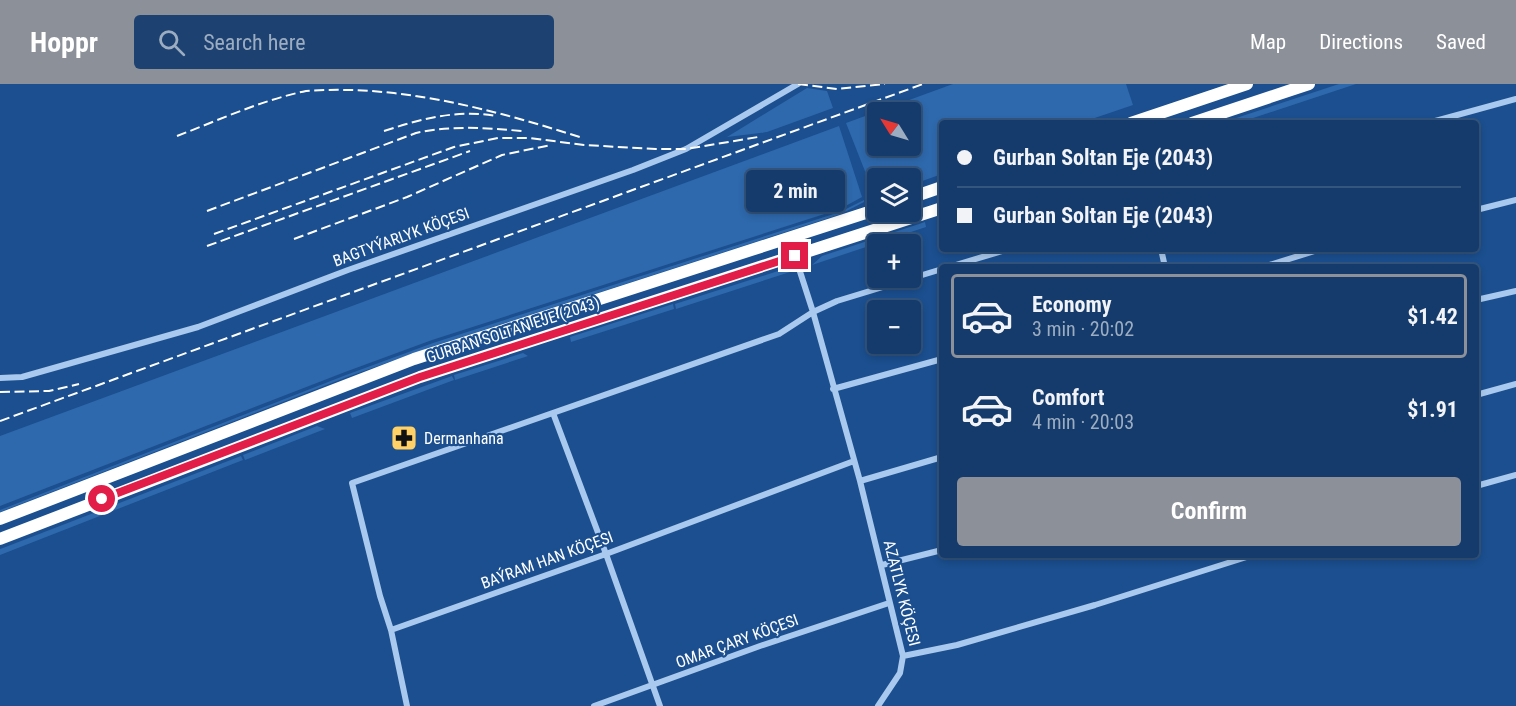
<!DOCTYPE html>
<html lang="en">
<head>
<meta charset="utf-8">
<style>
  :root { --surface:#143b6b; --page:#1d4271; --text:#f1f3f6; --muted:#9dadc1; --line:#33557e; --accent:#8c9099 }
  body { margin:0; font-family:"Roboto Condensed",sans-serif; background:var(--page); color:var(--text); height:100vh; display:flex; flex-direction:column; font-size:22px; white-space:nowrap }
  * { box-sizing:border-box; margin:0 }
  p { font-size:20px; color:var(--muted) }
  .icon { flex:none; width:33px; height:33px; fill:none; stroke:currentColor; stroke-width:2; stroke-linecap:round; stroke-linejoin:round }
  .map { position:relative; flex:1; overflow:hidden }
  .sheet { position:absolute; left:939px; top:180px; width:540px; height:294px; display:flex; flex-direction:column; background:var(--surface); border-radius:6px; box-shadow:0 3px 9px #0003,0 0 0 2px var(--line) }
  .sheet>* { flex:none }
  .hud { position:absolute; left:939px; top:36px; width:540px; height:132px; border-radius:6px; box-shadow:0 3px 9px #0003,0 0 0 2px var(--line); display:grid; align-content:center; height:132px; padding:0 18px; background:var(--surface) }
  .needle { width:39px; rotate:307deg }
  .tools { position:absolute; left:867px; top:18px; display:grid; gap:12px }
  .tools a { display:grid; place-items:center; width:54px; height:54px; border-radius:6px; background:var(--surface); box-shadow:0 3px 9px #0003,0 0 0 2px var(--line); font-size:30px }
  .end { position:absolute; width:27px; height:27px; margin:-14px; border:8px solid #e11d48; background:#fff; box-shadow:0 0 0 3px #fff }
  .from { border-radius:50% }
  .bubble { position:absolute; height:42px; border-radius:6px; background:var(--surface); box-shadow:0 3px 9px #0003,0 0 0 2px var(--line); font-size:20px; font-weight:700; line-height:42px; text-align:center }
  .hud b { display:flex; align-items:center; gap:21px; height:57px; font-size:22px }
  .hud b+b { border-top:2px solid var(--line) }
  .hud i { width:15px; height:15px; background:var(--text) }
  ul { padding:10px 0 0; list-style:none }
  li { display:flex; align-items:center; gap:18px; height:84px; margin:0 12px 9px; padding:0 6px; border:3px solid transparent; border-radius:6px }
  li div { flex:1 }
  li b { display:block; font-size:22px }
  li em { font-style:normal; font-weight:700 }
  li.current { border-color:var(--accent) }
  li>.icon { width:54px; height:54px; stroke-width:1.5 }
  .cta { display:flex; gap:12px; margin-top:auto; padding:12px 18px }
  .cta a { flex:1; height:69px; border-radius:6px; background:var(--accent); color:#fff; font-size:24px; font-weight:700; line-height:69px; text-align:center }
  header { display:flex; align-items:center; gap:36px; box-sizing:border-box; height:84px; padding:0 30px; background:var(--accent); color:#fff }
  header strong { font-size:28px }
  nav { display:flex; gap:33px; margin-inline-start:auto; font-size:21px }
  .search { width:420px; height:54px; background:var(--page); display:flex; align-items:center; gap:15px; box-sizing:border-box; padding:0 21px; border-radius:6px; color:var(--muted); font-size:22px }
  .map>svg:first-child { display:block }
  .green { fill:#2e69ad; fill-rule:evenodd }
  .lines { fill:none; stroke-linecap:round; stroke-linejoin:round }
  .street { stroke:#a9c9ee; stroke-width:6 }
  .highway { stroke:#fff; stroke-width:12 }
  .rail { stroke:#fff; stroke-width:2; stroke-dasharray:10 4.5; stroke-linecap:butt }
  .route { stroke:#e11d48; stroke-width:8 }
  .labels { text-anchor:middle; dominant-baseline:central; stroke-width:4.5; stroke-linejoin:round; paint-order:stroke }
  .street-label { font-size:16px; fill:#fff; stroke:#1b4f8f }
  .poi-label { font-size:16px; fill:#fff; stroke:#1b4f8f; text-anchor:start }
</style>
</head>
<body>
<header>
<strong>Hoppr</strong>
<div class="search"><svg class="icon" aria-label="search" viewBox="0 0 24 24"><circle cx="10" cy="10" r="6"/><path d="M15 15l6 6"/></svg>Search here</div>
<nav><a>Map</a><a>Directions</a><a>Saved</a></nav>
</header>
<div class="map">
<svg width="1516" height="622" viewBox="0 0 1516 622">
  <rect width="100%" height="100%" fill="#1b4f8f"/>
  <path class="green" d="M953,0H1126L1133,21L1080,39H942V90L911,101L910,94H878L877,108L874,110L846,39ZM910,28V62H878V28Z
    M1339,0H1356L1238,39H1221Z
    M807,4L827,7L833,24L767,48L727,53Z
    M839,42L862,113L840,125L432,256L345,288L0,422V352Z
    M864,116V118L841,130L434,262L347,293L0,428V426L346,291L433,259L840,128Z
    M925,138L926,143L812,181L822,172Z
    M778,187L790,188L676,225L675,220Z
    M673,220L674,225L571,258L570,253Z
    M523,269L528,272L455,296L454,291Z
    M452,292L454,296L352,334L350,329Z
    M317,342L325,345L245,376L243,371Z
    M241,372L243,376L0,471V465L3,464Z"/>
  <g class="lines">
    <path class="street" d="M1428,39L1516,15
      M1476,126L1516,116
      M1161,165L1165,183
      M795,172L813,228L860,397L903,572L957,561L1095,521L1253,471
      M949,183L1009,165
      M1263,183L1321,165
      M1476,216L1516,207
      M0,294L22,293L198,243L348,186L633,86L686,65L798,0
      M833,305L942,275
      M1476,311L1516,300
      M553,329L606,470L660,622
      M854,377L606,470L391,546L380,512L352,399L779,250L813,228L837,217L942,185
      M860,397L942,373
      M1476,402L1516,391
      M882,481L942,466
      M391,546L407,622
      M594,622L760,562L889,519
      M878,622L900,589L903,572"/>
    <path class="highway" d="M1131,39L1247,0
      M1192,39L1309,0
      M910,114L942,103
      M0,435L414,275L878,125
      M0,455L420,293L942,124"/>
    <path class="rail" d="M798,0L837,5L885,0
      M384,47C421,35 457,25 497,32
      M177,52C219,36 262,16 306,7C401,0 494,26 583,54
      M207,127L416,49C452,41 486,44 522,47
      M214,150L454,63L498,54H530L584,61L656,65H686L758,53
      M294,155L407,113L502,71L551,61
      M207,162L470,67
      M0,308L49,307L79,300
      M0,337L923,0"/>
  </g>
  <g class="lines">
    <path class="route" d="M102,415L420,293L795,172"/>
  </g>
  <defs>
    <symbol id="pharmacy-square" viewBox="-11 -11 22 22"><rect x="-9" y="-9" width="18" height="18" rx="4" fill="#ffd166" stroke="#1b4f8f"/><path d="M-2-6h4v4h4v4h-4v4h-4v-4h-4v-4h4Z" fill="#111"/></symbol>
  </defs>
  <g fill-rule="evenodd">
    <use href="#pharmacy-square" x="389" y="339" width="30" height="30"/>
  </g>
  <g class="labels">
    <g class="street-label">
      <text transform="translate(401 153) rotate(-20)">BAGTYÝARLYK KÖÇESI</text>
      <text transform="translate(513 246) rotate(-18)">GURBAN SOLTAN EJE (2043)</text>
      <text transform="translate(547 476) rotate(-20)">BAÝRAM HAN KÖÇESI</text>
      <text transform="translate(902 509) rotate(76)">AZATLYK KÖÇESI</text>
      <text transform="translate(737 557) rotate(-20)">OMAR ÇARY KÖÇESI</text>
    </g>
    <g class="poi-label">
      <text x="424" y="354">Dermanhana</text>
    </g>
  </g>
</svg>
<div class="tools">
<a><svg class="needle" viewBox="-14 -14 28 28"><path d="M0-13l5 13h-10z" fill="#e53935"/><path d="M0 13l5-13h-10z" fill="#9dadc1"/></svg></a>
<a><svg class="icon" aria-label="layers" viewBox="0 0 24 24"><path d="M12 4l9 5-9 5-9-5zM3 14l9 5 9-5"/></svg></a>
<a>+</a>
<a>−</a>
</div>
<i class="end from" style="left:102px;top:415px"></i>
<i class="end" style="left:795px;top:172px"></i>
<div class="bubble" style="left:746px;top:86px;width:99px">2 min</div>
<div class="hud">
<b><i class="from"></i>Gurban Soltan Eje (2043)</b>
<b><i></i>Gurban Soltan Eje (2043)</b>
</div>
<section class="sheet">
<ul>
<li class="current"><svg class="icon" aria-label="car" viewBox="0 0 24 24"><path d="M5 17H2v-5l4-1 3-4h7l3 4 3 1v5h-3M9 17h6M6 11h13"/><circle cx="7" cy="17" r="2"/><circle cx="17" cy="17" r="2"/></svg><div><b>Economy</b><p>3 min · 20:02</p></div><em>$1.42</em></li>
<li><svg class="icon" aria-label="car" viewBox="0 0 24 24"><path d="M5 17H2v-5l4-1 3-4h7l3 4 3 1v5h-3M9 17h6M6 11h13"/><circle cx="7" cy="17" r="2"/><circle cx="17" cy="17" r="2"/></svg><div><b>Comfort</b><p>4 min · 20:03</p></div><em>$1.91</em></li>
</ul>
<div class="cta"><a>Confirm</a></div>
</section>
</div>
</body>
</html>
